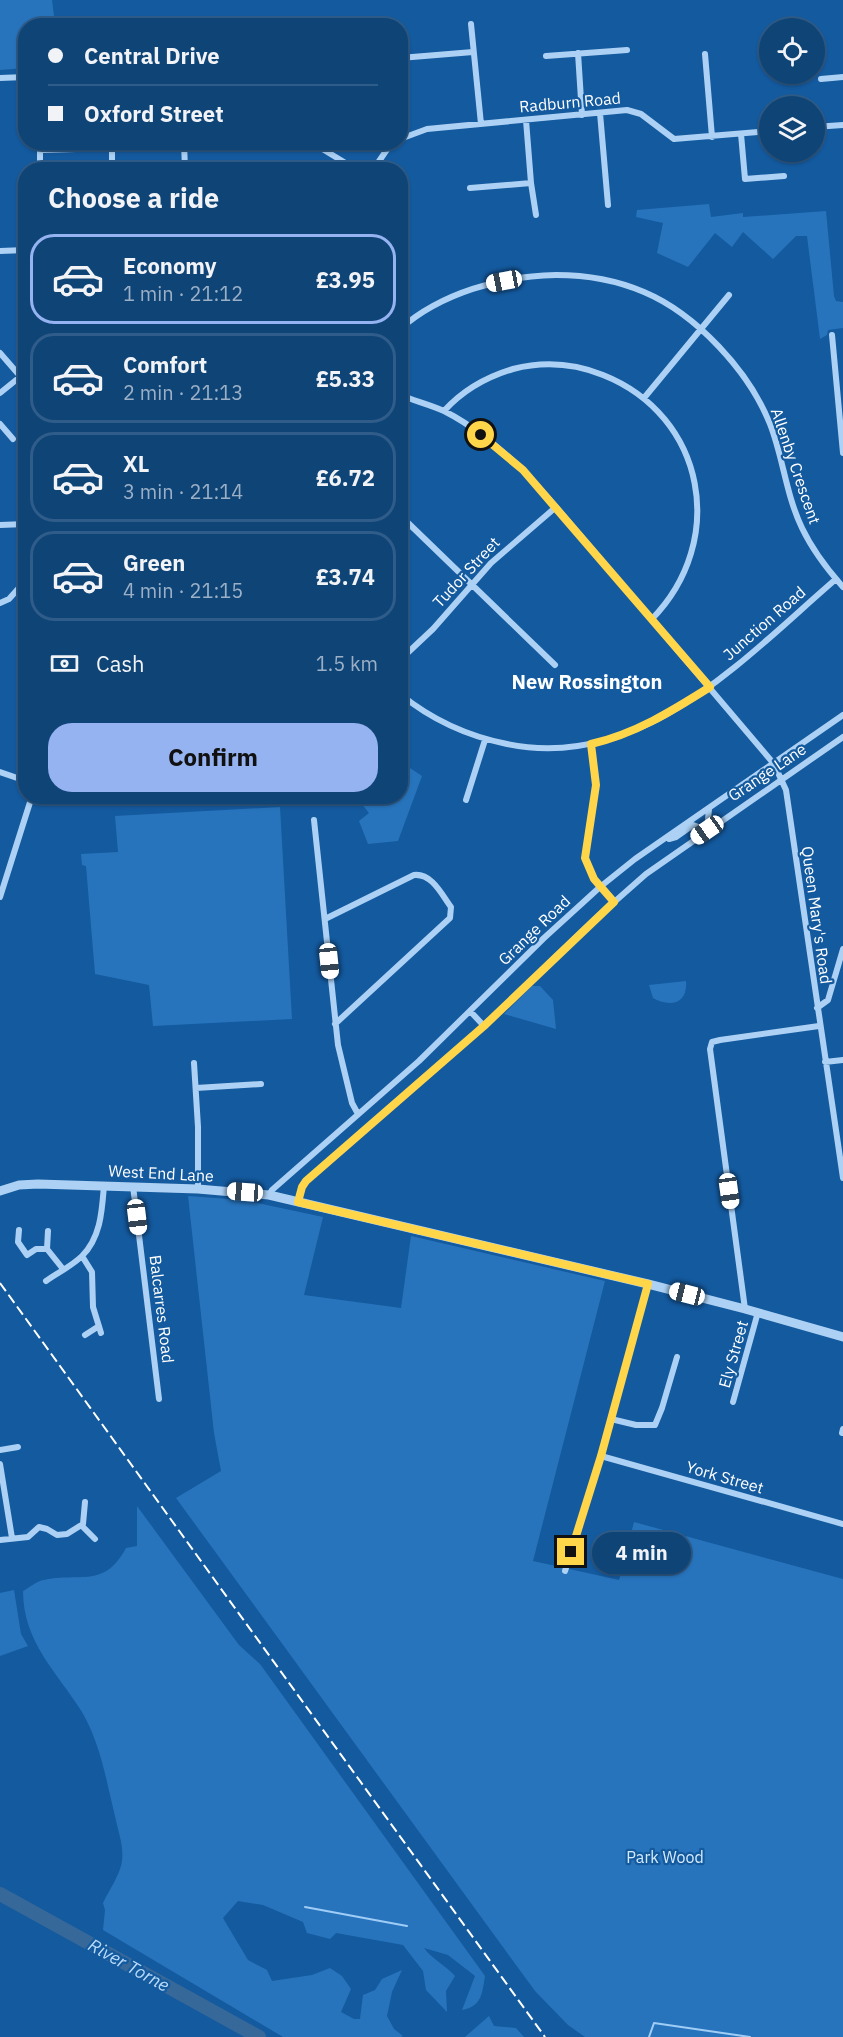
<!DOCTYPE html>
<html lang="en">
<head>
<meta charset="utf-8">
<style>
  :root { --surface:#0f4477; --page:#1d4e7f; --text:#f1f3f6; --muted:#9bb0c6; --line:#2f5c89; --accent:#95b2f1 }
  body { margin:0; font-family:"IBM Plex Sans",sans-serif; background:var(--page); color:var(--text); height:100vh; display:flex; flex-direction:column; font-size:22px; white-space:nowrap }
  * { box-sizing:border-box; margin:0 }
  p { font-size:20px; color:var(--muted) }
  .icon { flex:none; width:33px; height:33px; fill:none; stroke:currentColor; stroke-width:2; stroke-linecap:round; stroke-linejoin:round }
  .map { position:relative; flex:1; overflow:hidden }
  .side { position:absolute; left:18px; top:162px; width:390px; height:642px; display:flex; flex-direction:column; background:var(--surface); border-radius:24px; box-shadow:0 2px 4px #0004,0 0 0 2px var(--line) }
  .side>* { flex:none }
  .hud { position:absolute; left:18px; top:18px; width:390px; height:132px; border-radius:24px; box-shadow:0 2px 4px #0004,0 0 0 2px var(--line); display:grid; align-content:center; height:132px; padding:0 30px; background:var(--surface) }
  .tools { position:absolute; left:759px; top:18px; display:grid; gap:12px }
  .tools a { display:grid; place-items:center; width:66px; height:66px; border-radius:50%; background:var(--surface); box-shadow:0 2px 4px #0004,0 0 0 2px var(--line); font-size:30px }
  .end { position:absolute; width:27px; height:27px; margin:-14px; border:8px solid #ffd54a; background:#111; box-shadow:0 0 0 3px #111 }
  .from { border-radius:50% }
  .bubble { position:absolute; height:42px; border-radius:21px; background:var(--surface); box-shadow:0 2px 4px #0004,0 0 0 2px var(--line); font-size:20px; font-weight:700; line-height:42px; text-align:center }
  .car { position:absolute; width:18px; height:36px; margin:-18px -9px; border-radius:8px; box-shadow:0 0 4px 2px #0007; background:linear-gradient(#fff 24%,#345 0 40%,#fff 0 76%,#345 0 86%,#fff 0) }
  .hud b { display:flex; align-items:center; gap:21px; height:57px; font-size:22px }
  .hud b+b { border-top:2px solid var(--line) }
  .hud i { width:15px; height:15px; background:var(--text) }
  ul { padding:0; list-style:none }
  li { display:flex; align-items:center; gap:18px; height:90px; margin:0 12px 9px; padding:0 18px; border:3px solid var(--line); border-radius:24px }
  li div { flex:1 }
  li b { display:block; font-size:22px }
  li em { font-style:normal; font-weight:700 }
  li.active { border-color:var(--accent) }
  li>.icon { width:54px; height:54px; stroke-width:1.5 }
  h2 { padding:0 30px; font-size:27px; line-height:72px }
  .pay { display:flex; align-items:center; gap:15px; height:66px; padding:0 30px; font-size:22px }
  .pay p { margin-inline-start:auto }
  .button { display:flex; gap:12px; margin-top:auto; padding:12px 30px }
  .button a { flex:1; height:69px; border-radius:24px; background:var(--accent); color:#111; font-size:24px; font-weight:700; line-height:69px; text-align:center }
  .map>svg:first-child { display:block }
  .green { fill:#2774bd }
  .lines { fill:none; stroke-linecap:round; stroke-linejoin:round }
  .stream { stroke:#9fcdf6; stroke-width:2 }
  .river { stroke:#366899; stroke-width:14 }
  .minor { stroke:#acd1f4; stroke-width:6 }
  .tertiary { stroke:#acd1f4; stroke-width:9 }
  .rail { stroke:#fff; stroke-width:2; stroke-dasharray:10 4.5; stroke-linecap:butt }
  .route { stroke:#ffd54a; stroke-width:8 }
  .labels { text-anchor:middle; dominant-baseline:central; stroke-width:4.5; stroke-linejoin:round; paint-order:stroke }
  .street-label { font-size:16px; fill:#fff; stroke:#145a9f }
  .park-label { font-size:16px; fill:#d5eafd; stroke:#145a9f }
  .water-label { font-size:18px; font-style:italic; fill:#b9dbfa; stroke:#145a9f }
  .quarter-label { font-size:20px; font-weight:bold; fill:#fff; stroke:#145a9f }
</style>
</head>
<body>
<div class="map">
<svg width="843" height="2037" viewBox="0 0 843 2037">
  <rect width="100%" height="100%" fill="#145a9f"/>
  <path class="green" d="M0,0H52L55,25L26,26L25,68L0,70Z
    M709,204L711,217L743,213V217L826,211L834,296L836,301L843,302V328L828,330L827,335L820,339L807,236H796L773,259L743,232L732,247L715,233L688,267L657,253L663,223L636,217L637,210Z
    M401,762L422,776L398,841L368,844L359,821L369,813L356,797L400,796Z
    M280,807L292,1019L153,1026L149,985L95,974L86,866L82,865L81,854L118,852L115,816Z
    M686,981C688,1003 671,1008 653,998L649,985Z
    M532,986H540L553,1000L556,1029L504,1014Z
    M188,1196L243,1200L323,1217L304,1295L401,1308L411,1236L605,1281L533,1561L619,1580L634,1522L843,1579V2037H585L568,2025L535,1991L176,1498L221,1471L214,1433Z
    M137,1506L239,1645L260,1664L485,1976C482,1994 482,2006 462,2010L475,1976L448,1955L424,1948C432,1959 445,1965 455,1976L446,1991L447,2012L426,1990L423,1971L403,1945L336,1933L330,1939L307,1933L303,1922L263,1905L238,1901L223,1918L248,1960L267,1970L272,1981L312,1975L330,1968L342,1976L351,1989L341,2012L354,2019H360L363,1995L375,1990L382,1979L402,1970L392,1992L387,2016L394,2029L403,2036L401,2037H283L103,1930L105,1910L103,1903C109,1890 120,1875 122,1861C124,1846 118,1831 115,1816C106,1780 101,1745 82,1712C57,1672 23,1642 23,1591C30,1587 37,1581 44,1580C80,1572 104,1589 126,1548L137,1546Z
    M14,1590L21,1634L28,1646L0,1656V1593Z
    M489,2016L494,2026L516,2028L524,2037H465Z"/>
  <g class="lines">
    <path class="stream" d="M305,1907L407,1926
      M649,2037L654,2023L750,2037"/>
    <path class="river" d="M0,1894L259,2037"/>
    <path class="minor" d="M471,24L481,124
      M195,26L202,24H312
      M578,53L582,115
      M705,54L712,137
      M546,56L627,50
      M400,58L473,52
      M0,78L26,77
      M821,79L843,77
      M600,113L608,205
      M814,127L843,125
      M741,134L745,179L784,176
      M400,139L427,129L627,110L641,114L674,139L770,131
      M40,142V170
      M112,142V170
      M184,142L185,170
      M311,142L357,170
      M40,150L112,148
      M373,170L388,148L396,142
      M531,183L536,215
      M470,188L531,183L526,120
      M0,251L26,250
      M400,329C441,293 501,276 556,275C586,275 616,280 644,292C696,314 749,371 770,424C783,457 786,495 802,528C812,549 827,569 843,587
      M832,335L843,453
      M0,353L20,376
      M0,393L26,372
      M400,395C415,401 431,405 444,411C474,426 499,448 523,470L556,507L774,764L786,790L843,1178
      M644,398L729,295
      M444,411C463,390 486,377 513,369C544,361 573,363 603,375C706,416 728,541 652,619
      M0,424L13,439
      M404,519L555,665
      M0,525L26,524
      M0,603L9,599L26,580
      M400,660L433,629L491,563L556,507
      M400,694C432,720 467,736 507,744C642,772 744,658 836,579
      M591,744L596,785L585,858L594,879L614,902
      M0,772L26,781
      M466,800L485,740
      M314,820L338,1045L352,1103L358,1114
      M669,839L676,837L693,825L707,830L709,809
      M0,897L32,796
      M325,919L414,875C432,873 442,895 451,907L450,918L335,1024
      M817,1008L828,1000L843,949
      M470,1011L484,1026
      M825,1062L843,1060
      M194,1063L198,1127V1189
      M196,1088L261,1084
      M133,1186L159,1399
      M269,1195L272,1190L419,1061L544,938L600,887L635,859L843,715
      M298,1202L302,1187L306,1181L484,1026L595,919L646,874L843,737
      M19,1230L18,1242L27,1255L36,1249H47L48,1231
      M47,1249L63,1269
      M82,1256L92,1272L93,1307L101,1333
      M46,1281C57,1273 72,1266 82,1256C101,1237 102,1210 104,1185
      M745,1309L710,1049L712,1042L720,1040L819,1026
      M85,1335L99,1326
      M733,1402L758,1312
      M611,1419L636,1425H655L662,1408L677,1357
      M842,1433L843,1429
      M0,1450L18,1447
      M601,1456L843,1524
      M0,1464L12,1538
      M82,1526L95,1539
      M0,1540L28,1537L39,1527L47,1529L57,1535L67,1534L83,1524L85,1502
      M565,1571L601,1456L648,1284"/>
    <path class="tertiary" d="M0,1191L19,1185L38,1184L198,1189L269,1195L648,1284L745,1309L843,1337"/>
    <path class="rail" d="M0,1283L545,2037"/>
  </g>
  <g class="lines">
    <path class="route" d="M481,435L523,470L710,687C672,711 635,734 591,744L596,785L585,858L594,879L614,902L484,1026L306,1181L302,1187L298,1202L648,1284L601,1456L571,1552"/>
  </g>
  <g class="labels">
    <g class="street-label">
      <text transform="translate(570 102) rotate(-5)">Radburn Road</text>
      <text transform="translate(796 466) rotate(71)">Allenby Crescent</text>
      <text transform="translate(466 572) rotate(-47)">Tudor Street</text>
      <text transform="translate(764 623) rotate(-41)">Junction Road</text>
      <text transform="translate(767 772) rotate(-34)">Grange Lane</text>
      <text transform="translate(817 915) rotate(82)">Queen Mary's Road</text>
      <text transform="translate(534 930) rotate(-44)">Grange Road</text>
      <text transform="translate(161 1173) rotate(3)">West End Lane</text>
      <text transform="translate(162 1309) rotate(83)">Balcarres Road</text>
      <text transform="translate(733 1354) rotate(-74)">Ely Street</text>
      <text transform="translate(725 1477) rotate(16)">York Street</text>
    </g>
    <g class="park-label">
      <text x="665" y="1857">Park Wood</text>
    </g>
    <g class="water-label">
      <text transform="translate(129 1965) rotate(29)">River Torne</text>
    </g>
    <g class="quarter-label">
      <text x="587" y="681">New Rossington</text>
    </g>
  </g>
</svg>
<div class="tools">
<a><svg class="icon" aria-label="locate" viewBox="0 0 24 24"><circle cx="12" cy="12" r="6"/><path d="M12 2v4M12 18v4M2 12h4M18 12h4"/></svg></a>
<a><svg class="icon" aria-label="layers" viewBox="0 0 24 24"><path d="M12 4l9 5-9 5-9-5zM3 14l9 5 9-5"/></svg></a>
</div>
<i class="end from" style="left:481px;top:435px"></i>
<i class="end" style="left:571px;top:1552px"></i>
<div class="bubble" style="left:592px;top:1532px;width:99px">4 min</div>
<i class="car" style="left:504px;top:281px;rotate:259deg"></i>
<i class="car" style="left:707px;top:830px;rotate:235deg"></i>
<i class="car" style="left:329px;top:961px;rotate:174deg"></i>
<i class="car" style="left:729px;top:1191px;rotate:172deg"></i>
<i class="car" style="left:245px;top:1192px;rotate:274deg"></i>
<i class="car" style="left:137px;top:1217px;rotate:173deg"></i>
<i class="car" style="left:687px;top:1294px;rotate:284deg"></i>
<div class="hud">
<b><i class="from"></i>Central Drive</b>
<b><i></i>Oxford Street</b>
</div>
<section class="side">
<h2>Choose a ride</h2>
<ul>
<li class="active"><svg class="icon" aria-label="car" viewBox="0 0 24 24"><path d="M5 17H2v-5l4-1 3-4h7l3 4 3 1v5h-3M9 17h6M6 11h13"/><circle cx="7" cy="17" r="2"/><circle cx="17" cy="17" r="2"/></svg><div><b>Economy</b><p>1 min · 21:12</p></div><em>£3.95</em></li>
<li><svg class="icon" aria-label="car" viewBox="0 0 24 24"><path d="M5 17H2v-5l4-1 3-4h7l3 4 3 1v5h-3M9 17h6M6 11h13"/><circle cx="7" cy="17" r="2"/><circle cx="17" cy="17" r="2"/></svg><div><b>Comfort</b><p>2 min · 21:13</p></div><em>£5.33</em></li>
<li><svg class="icon" aria-label="car" viewBox="0 0 24 24"><path d="M5 17H2v-5l4-1 3-4h7l3 4 3 1v5h-3M9 17h6M6 11h13"/><circle cx="7" cy="17" r="2"/><circle cx="17" cy="17" r="2"/></svg><div><b>XL</b><p>3 min · 21:14</p></div><em>£6.72</em></li>
<li><svg class="icon" aria-label="car" viewBox="0 0 24 24"><path d="M5 17H2v-5l4-1 3-4h7l3 4 3 1v5h-3M9 17h6M6 11h13"/><circle cx="7" cy="17" r="2"/><circle cx="17" cy="17" r="2"/></svg><div><b>Green</b><p>4 min · 21:15</p></div><em>£3.74</em></li>
</ul>
<div class="pay"><svg class="icon" aria-label="cash" viewBox="0 0 24 24"><path d="M3 7h18v10H3z"/><circle cx="12" cy="12" r="2"/></svg>Cash<p>1.5 km</p></div>
<div class="button"><a>Confirm</a></div>
</section>
</div>
</body>
</html>
